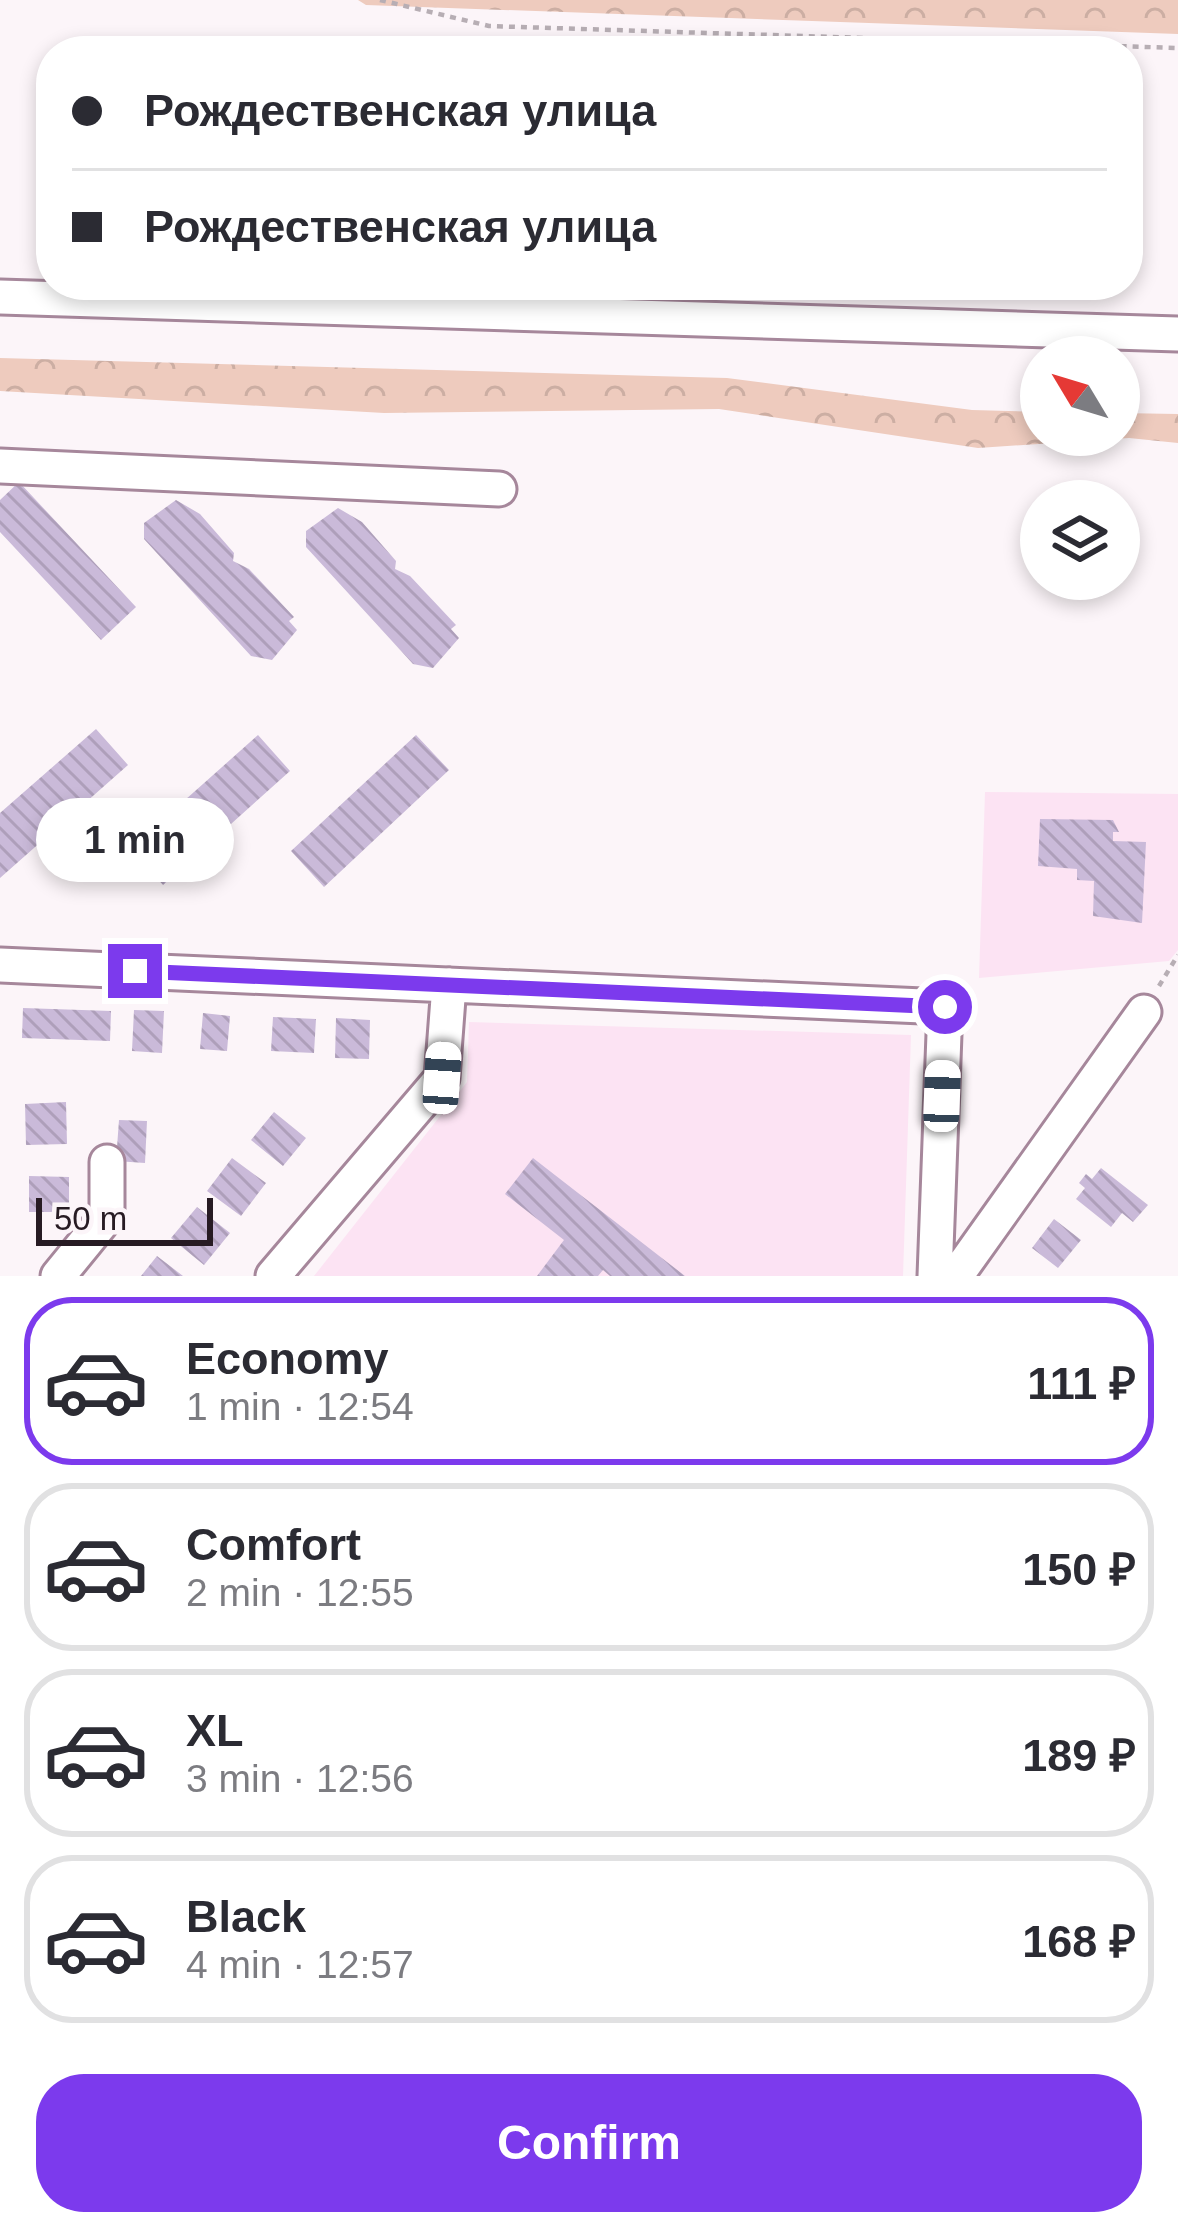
<!DOCTYPE html>
<html lang="en">
<head>
<meta charset="utf-8">
<style>
  :root { --surface:#fff; --page:#f2f2f3; --text:#2b2b33; --muted:#7c7c81; --line:#e1e1e2; --accent:#7c3aed }
  body { margin:0; font-family:Helvetica,sans-serif; background:var(--page); color:var(--text); height:100vh; display:flex; flex-direction:column; font-size:45px; white-space:nowrap }
  * { box-sizing:border-box; margin:0 }
  p { font-size:39px; color:var(--muted) }
  .icon { flex:none; width:66px; height:66px; fill:none; stroke:currentColor; stroke-width:2; stroke-linecap:round; stroke-linejoin:round }
  .map { position:relative; height:1276px; overflow:hidden }
  .drawer { display:flex; flex-direction:column; background:var(--surface); flex:1 }
  .drawer>* { flex:none }
  .hud { position:absolute; left:36px; top:36px; width:1107px; height:264px; border-radius:48px; box-shadow:0 6px 18px #0003; display:grid; align-content:center; height:264px; padding:0 36px; background:var(--surface) }
  .needle { width:78px; rotate:308deg }
  .tools { position:absolute; left:1020px; top:336px; display:grid; gap:24px }
  .tools a { display:grid; place-items:center; width:120px; height:120px; border-radius:50%; background:var(--surface); box-shadow:0 6px 18px #0003; font-size:60px }
  .scale { position:absolute; left:36px; bottom:30px; width:177px; box-sizing:border-box; padding-left:12px; border:6px solid #271b23; border-top:0; font-size:33px; line-height:42px; white-space:nowrap; color:#271b23; -webkit-text-stroke:9px #fcf5f9; paint-order:stroke }
  .end { position:absolute; width:54px; height:54px; margin:-27px; border:15px solid #7c3aed; background:#fff; box-shadow:0 0 0 6px #fff }
  .from { border-radius:50% }
  .bubble { position:absolute; height:84px; border-radius:42px; background:var(--surface); box-shadow:0 6px 18px #0003; font-size:39px; font-weight:700; line-height:84px; text-align:center }
  .car { position:absolute; width:36px; height:72px; margin:-36px -18px; border-radius:15px; box-shadow:0 0 9px 3px #0007; background:linear-gradient(#fff 24%,#345 0 40%,#fff 0 76%,#345 0 86%,#fff 0) }
  .hud b { display:flex; align-items:center; gap:42px; height:114px; font-size:45px }
  .hud b+b { border-top:3px solid var(--line) }
  .hud i { width:30px; height:30px; background:var(--text) }
  ul { padding:21px 0 0; list-style:none }
  li { display:flex; align-items:center; gap:36px; height:168px; margin:0 24px 18px; padding:0 12px; border:6px solid var(--line); border-radius:48px }
  li div { flex:1 }
  li b { display:block; font-size:45px }
  li em { font-style:normal; font-weight:700 }
  li.on { border-color:var(--accent) }
  li>.icon { width:108px; height:108px; stroke-width:1.5 }
  .primary-button { display:flex; gap:24px; margin-top:auto; padding:24px 36px }
  .primary-button a { flex:1; height:138px; border-radius:48px; background:var(--accent); color:#fff; font-size:48px; font-weight:700; line-height:138px; text-align:center }
  .map>svg:first-child { display:block }
  .built { fill:#fce3f3 }
  .forest { fill:url(#forest-crowns) }
  .building { fill:url(#building-back-hatch) }
  .lines { fill:none; stroke-linecap:round; stroke-linejoin:round }
  .minor-casing { stroke:#a6879b; stroke-width:39 }
  .path { stroke:#b7aeb4; stroke-width:4.5; stroke-dasharray:6 6; stroke-linecap:butt }
  .minor { stroke:#fff; stroke-width:33 }
  .route { stroke:#7c3aed; stroke-width:15 }
</style>
</head>
<body>
<div class="map">
<svg width="1178" height="1276" viewBox="0 0 1178 1276">
  <defs>
    <pattern id="forest-crowns" width="20" height="18" patternUnits="userSpaceOnUse" patternTransform="scale(3)"><rect width="20" height="18" fill="#eecbbe"/><path d="M2 6a3 3 0 1 1 6 0M12 15a3 3 0 1 1 6 0" fill="none" stroke="#ccaea3"/></pattern>
    <pattern id="building-back-hatch" width="6" height="6" patternUnits="userSpaceOnUse" patternTransform="scale(3)"><rect width="6" height="6" fill="#cabad9"/><path d="M-1 5l2 2M0 0l6 6M5-1l2 2" fill="none" stroke="#ae9fba"/></pattern>
  </defs>
  <rect width="100%" height="100%" fill="#fcf5f9"/>
  <path class="built" d="M985,792L1178,794V950L1169,961L979,978Z
    M469,1022L911,1035L903,1276H314L467,1082Z"/>
  <path class="forest" d="M358,0H1178V34L366,5Z
    M0,358L727,378L972,410L1041,412V435H1119V413L1178,414V443L1129,438L978,448L719,409L384,413L0,391Z"/>
  <path class="building" d="M19,482L136,607L101,640L0,532V500Z
    M176,500L200,514L234,553L233,561L249,569L294,617L289,621L297,630L272,660L251,656L144,539V523Z
    M338,508L362,522L396,561L395,569L410,576L456,625L451,629L459,638L433,668L413,664L306,547V531Z
    M96,729L128,765L0,878V813Z
    M258,735L290,771L163,885L130,849Z
    M416,735L449,770L324,887L291,851Z
    M1040,819L1113,820L1119,832H1113V841L1146,842L1142,923L1093,916L1094,881L1077,880V869L1038,866Z
    M23,1008L111,1011L110,1041L22,1038Z
    M134,1010L164,1011L162,1053L132,1051Z
    M203,1013L230,1016L227,1051L200,1049Z
    M273,1017L316,1019L314,1053L271,1051Z
    M336,1018L370,1020L369,1059L335,1058Z
    M66,1102L67,1144L26,1145L25,1104Z
    M274,1112L306,1138L283,1166L251,1140Z
    M119,1120L147,1121L145,1163L116,1161Z
    M232,1158L266,1183L241,1216L207,1191Z
    M533,1158L685,1276H610L603,1270L598,1276H537L564,1240L505,1194Z
    M1101,1168L1148,1205L1133,1222L1122,1213L1111,1227L1076,1199L1085,1188L1079,1183L1086,1174L1092,1179Z
    M29,1176L69,1177V1212H29Z
    M197,1207L230,1233L204,1265L171,1238Z
    M1054,1219L1081,1240L1058,1268L1032,1248Z
    M157,1256L183,1276H141Z"/>
  <g class="lines">
    <defs>
      <path id="minor" d="M0,297L1178,334
        M0,466L499,489
        M0,965L945,1007L935,1276
        M58,1276L107,1216V1162
        M273,1276L442,1078L449,985
        M956,1276L1144,1012"/>
    </defs>
    <use href="#minor" class="minor-casing"/>
    <path class="path" d="M380,0L489,26L1178,48
      M1159,986L1178,955"/>
    <use href="#minor" class="minor"/>
  </g>
  <g class="lines">
    <path class="route" d="M135,971L945,1007"/>
  </g>
</svg>
<div class="tools">
<a><svg class="needle" viewBox="-14 -14 28 28"><path d="M0-13l5 13h-10z" fill="#e53935"/><path d="M0 13l5-13h-10z" fill="#7c7c81"/></svg></a>
<a><svg class="icon" aria-label="layers" viewBox="0 0 24 24"><path d="M12 4l9 5-9 5-9-5zM3 14l9 5 9-5"/></svg></a>
</div>
<div class="scale">50 m</div>
<i class="end from" style="left:945px;top:1007px"></i>
<i class="end" style="left:135px;top:971px"></i>
<div class="bubble" style="left:36px;top:798px;width:198px">1 min</div>
<i class="car" style="left:442px;top:1078px;rotate:4deg"></i>
<i class="car" style="left:942px;top:1096px;rotate:2deg"></i>
<div class="hud">
<b><i class="from"></i>Рождественская улица</b>
<b><i></i>Рождественская улица</b>
</div>
</div>
<section class="drawer">
<ul>
<li class="on"><svg class="icon" aria-label="car" viewBox="0 0 24 24"><path d="M5 17H2v-5l4-1 3-4h7l3 4 3 1v5h-3M9 17h6M6 11h13"/><circle cx="7" cy="17" r="2"/><circle cx="17" cy="17" r="2"/></svg><div><b>Economy</b><p>1 min · 12:54</p></div><em>111 ₽</em></li>
<li><svg class="icon" aria-label="car" viewBox="0 0 24 24"><path d="M5 17H2v-5l4-1 3-4h7l3 4 3 1v5h-3M9 17h6M6 11h13"/><circle cx="7" cy="17" r="2"/><circle cx="17" cy="17" r="2"/></svg><div><b>Comfort</b><p>2 min · 12:55</p></div><em>150 ₽</em></li>
<li><svg class="icon" aria-label="car" viewBox="0 0 24 24"><path d="M5 17H2v-5l4-1 3-4h7l3 4 3 1v5h-3M9 17h6M6 11h13"/><circle cx="7" cy="17" r="2"/><circle cx="17" cy="17" r="2"/></svg><div><b>XL</b><p>3 min · 12:56</p></div><em>189 ₽</em></li>
<li><svg class="icon" aria-label="car" viewBox="0 0 24 24"><path d="M5 17H2v-5l4-1 3-4h7l3 4 3 1v5h-3M9 17h6M6 11h13"/><circle cx="7" cy="17" r="2"/><circle cx="17" cy="17" r="2"/></svg><div><b>Black</b><p>4 min · 12:57</p></div><em>168 ₽</em></li>
</ul>
<div class="primary-button"><a>Confirm</a></div>
</section>
</body>
</html>
